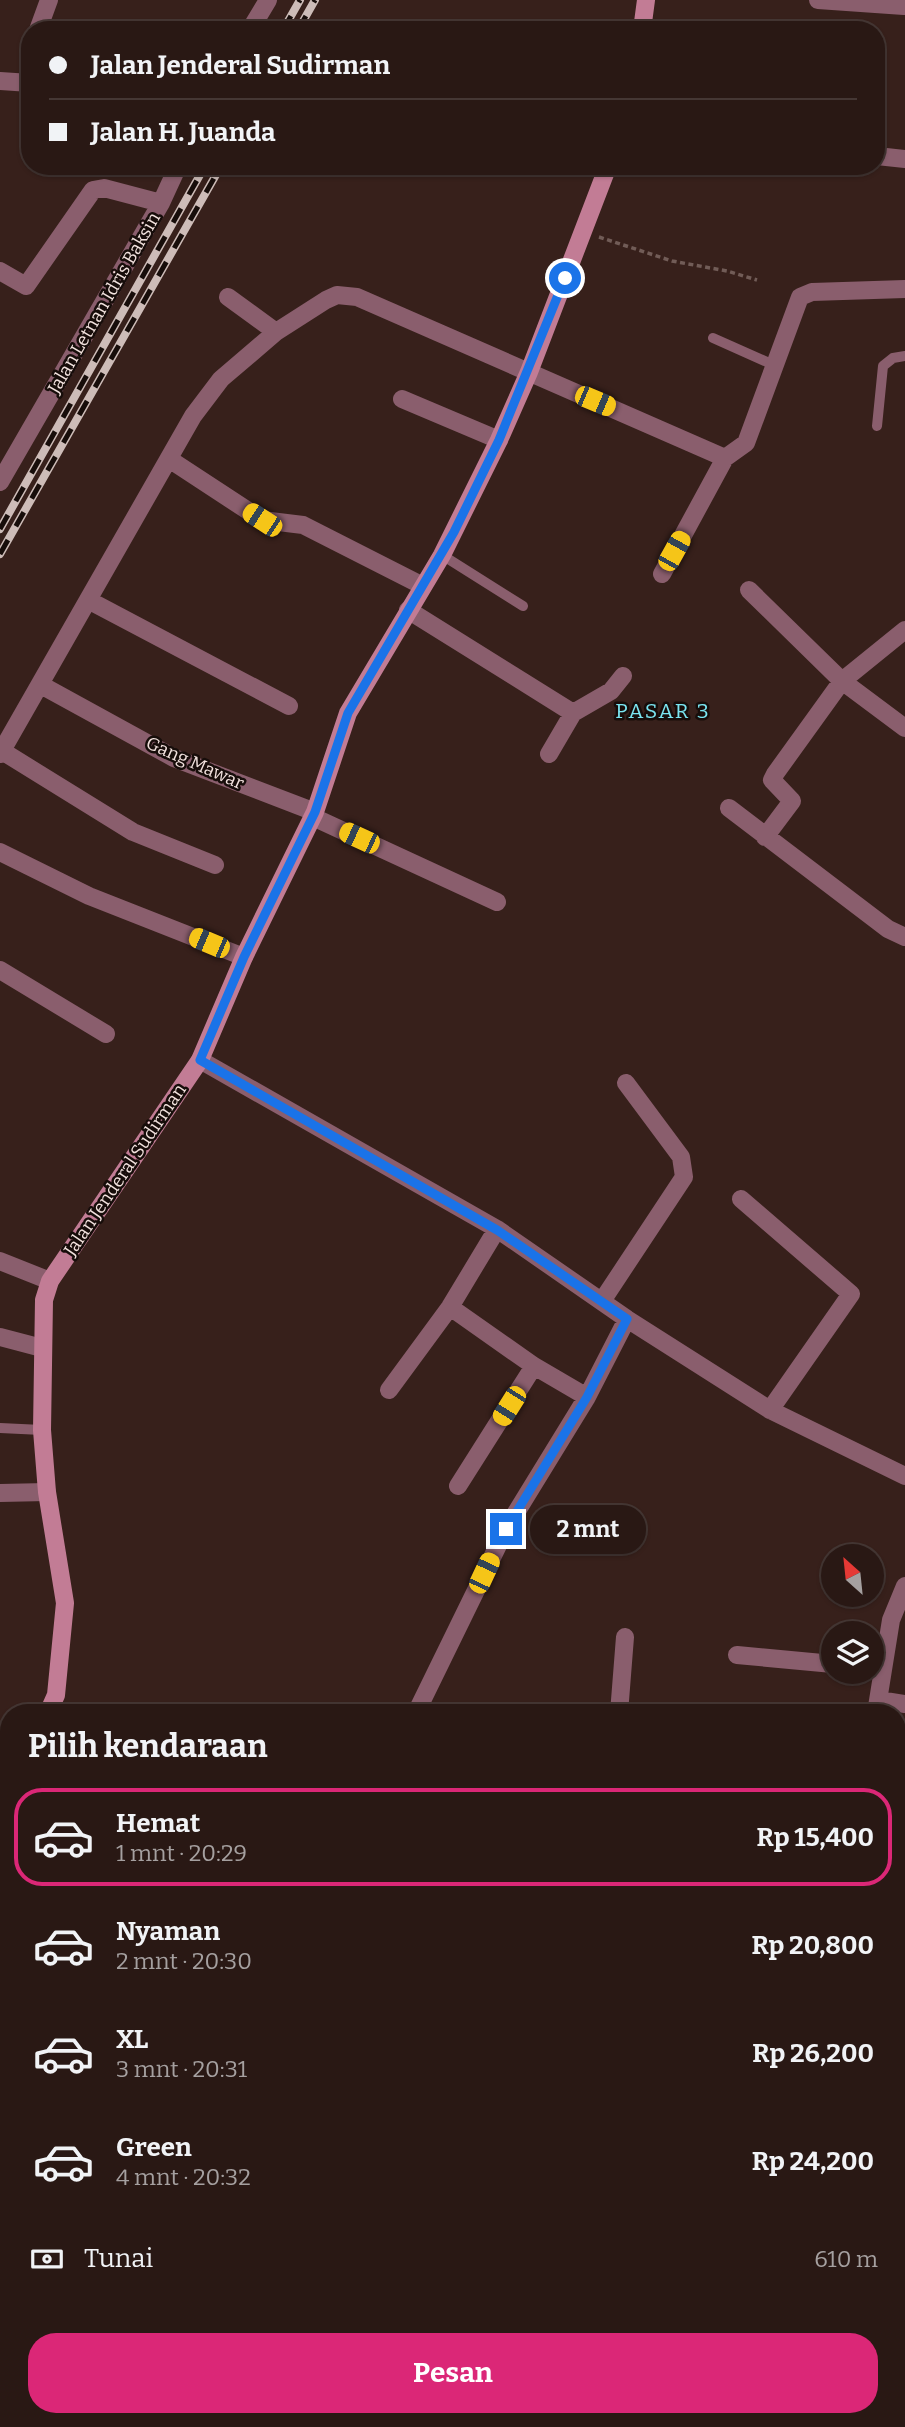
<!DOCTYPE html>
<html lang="id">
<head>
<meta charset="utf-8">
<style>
  :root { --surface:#291814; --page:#352522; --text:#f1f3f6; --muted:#a5a0a0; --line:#453734; --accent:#db2777 }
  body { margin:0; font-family:Bitter,serif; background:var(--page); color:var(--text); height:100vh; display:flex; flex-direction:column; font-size:26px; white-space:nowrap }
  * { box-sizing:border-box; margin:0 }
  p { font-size:23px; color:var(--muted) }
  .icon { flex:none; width:38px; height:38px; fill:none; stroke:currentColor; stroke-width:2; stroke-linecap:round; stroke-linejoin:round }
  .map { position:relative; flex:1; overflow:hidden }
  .side { position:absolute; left:0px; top:1704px; width:906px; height:723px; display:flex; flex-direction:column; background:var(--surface); border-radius:28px 28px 0 0; box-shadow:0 2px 5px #0004,0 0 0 2px var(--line) }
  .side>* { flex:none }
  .hud { position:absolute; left:21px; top:21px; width:864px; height:154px; border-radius:28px; box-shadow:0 2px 5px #0004,0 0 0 2px var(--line); display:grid; align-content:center; height:154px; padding:0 28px; background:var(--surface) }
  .needle { width:46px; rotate:333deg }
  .tools { position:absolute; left:821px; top:1544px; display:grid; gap:14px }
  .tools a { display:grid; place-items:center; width:63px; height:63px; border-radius:50%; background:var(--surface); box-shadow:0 2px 5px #0004,0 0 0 2px var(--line); font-size:35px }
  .end { position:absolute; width:32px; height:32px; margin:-16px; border:9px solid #1a73e8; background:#fff; box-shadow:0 0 0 4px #fff }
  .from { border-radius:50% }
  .bubble { position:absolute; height:49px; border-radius:24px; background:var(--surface); box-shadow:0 2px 5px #0004,0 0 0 2px var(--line); font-size:23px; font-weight:700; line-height:49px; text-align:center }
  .car { position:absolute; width:21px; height:42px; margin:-21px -10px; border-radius:9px; box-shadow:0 0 5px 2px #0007; background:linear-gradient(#f5c518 24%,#345 0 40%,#f5c518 0 76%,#345 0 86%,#f5c518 0) }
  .hud b { display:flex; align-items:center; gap:24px; height:66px; font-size:26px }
  .hud b+b { border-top:2px solid var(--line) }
  .hud i { width:18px; height:18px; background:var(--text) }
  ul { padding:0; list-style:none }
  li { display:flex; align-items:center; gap:21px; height:98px; margin:0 14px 10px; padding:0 14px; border:4px solid transparent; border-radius:28px }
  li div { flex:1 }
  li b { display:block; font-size:26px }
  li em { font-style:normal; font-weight:700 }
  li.current { border-color:var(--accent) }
  li>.icon { width:63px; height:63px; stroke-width:1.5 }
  h2 { padding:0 28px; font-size:32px; line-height:84px }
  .pay { display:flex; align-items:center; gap:18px; height:77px; padding:0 28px; font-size:26px }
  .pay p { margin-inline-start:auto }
  .action { display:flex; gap:14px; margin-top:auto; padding:14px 28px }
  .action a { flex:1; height:80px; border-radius:28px; background:var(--accent); color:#fff; font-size:28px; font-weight:700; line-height:80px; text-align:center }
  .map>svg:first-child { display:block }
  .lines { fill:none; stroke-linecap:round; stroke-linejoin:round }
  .path { stroke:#715c57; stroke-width:3.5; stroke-dasharray:5 3.5; stroke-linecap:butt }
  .service { stroke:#8a5e6d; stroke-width:10 }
  .minor { stroke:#8a5e6d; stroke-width:18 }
  .secondary { stroke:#c27c95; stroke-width:18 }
  .rail-casing { stroke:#cdbcb8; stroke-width:8 }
  .rail { stroke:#170d0a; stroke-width:5; stroke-dasharray:16; stroke-linecap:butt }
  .route { stroke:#1a73e8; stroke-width:9 }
  .labels { text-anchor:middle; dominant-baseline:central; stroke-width:5; stroke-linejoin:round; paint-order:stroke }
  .street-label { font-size:18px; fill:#f2e2de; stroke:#170d0a }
  .quarter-label { font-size:21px; letter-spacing:2px; fill:#7be6f2; stroke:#170d0a }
</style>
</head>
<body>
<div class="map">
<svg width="905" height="2427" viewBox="0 0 905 2427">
  <rect width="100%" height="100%" fill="#37201b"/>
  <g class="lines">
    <path class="path" d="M599,237L672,261L727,271L757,280"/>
    <path class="service" d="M713,338L776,366
      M877,426L883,366L893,358L905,356
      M442,555L523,606
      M0,1428L42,1430"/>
    <path class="minor" d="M818,0L904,6
      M38,30L49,0
      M250,30L268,0
      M0,81L30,83
      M877,156L905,159
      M0,271L26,286L93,190L104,188L161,203
      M228,297L276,332
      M402,399L499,440
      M169,459L262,520L303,525L423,586
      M0,482L161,203L178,166
      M662,574L725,458L746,443L800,297L812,292L905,289
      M749,590L842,681L905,728
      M90,601L289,706
      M408,610L573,713L549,754
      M41,685L174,758L315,812
      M573,713L611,691L623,676
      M2,751L133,832L215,865
      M0,754L193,416L221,379L276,332L326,300L337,295L357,297L725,458
      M729,808L888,929L905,937
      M313,817L497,902
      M765,837L792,801L772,780L775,774L842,681L905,630
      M0,852L89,896L244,957
      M0,970L106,1034
      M200,1060L497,1229L627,1319L770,1410L905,1476
      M741,1199L851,1294L770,1410
      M0,1261L50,1281
      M602,1301L684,1177L681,1157L626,1083
      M450,1307L534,1366L587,1397
      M0,1337L42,1348
      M389,1390L450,1307L497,1229
      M458,1486L534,1366
      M0,1493L47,1492
      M737,1655L833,1664
      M879,1700L905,1704
      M416,1713L506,1529L587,1397L627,1319
      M619,1713L625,1637
      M876,1713L891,1620L905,1586
      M0,1890L9,1894
      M0,2026L9,2030
      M898,2061L905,2063
      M0,2332L9,2331
      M898,2339L905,2346
      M138,2418L139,2427
      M356,2418L359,2427
      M811,2418L819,2427"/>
    <path class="secondary" d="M642,30L646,0
      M48,1713L56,1695L65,1603L47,1492L42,1430L44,1300L50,1281L200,1060L244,957L315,812L348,713L442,555L499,440L529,372L608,166
      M0,1821L9,1802"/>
    <defs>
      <path id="rail" d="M283,30L300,0
        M298,30L315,0
        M0,529L205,166
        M0,554L221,166"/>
    </defs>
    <use href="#rail" class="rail-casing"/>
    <use href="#rail" class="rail"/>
  </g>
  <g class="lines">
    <path class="route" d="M506,1529L587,1397L627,1319L497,1230L200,1060L244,957L315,812L348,713L454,532L499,440L565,278"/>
  </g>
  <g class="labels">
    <g class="street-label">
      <text transform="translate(104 303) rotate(-60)">Jalan Letnan Idris Baksin</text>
      <text transform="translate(195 763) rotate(24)">Gang Mawar</text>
      <text transform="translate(125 1170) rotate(-56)">Jalan Jenderal Sudirman</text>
    </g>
    <g class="quarter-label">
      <text x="663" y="711">PASAR 3</text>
    </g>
  </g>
</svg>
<div class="tools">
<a><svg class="needle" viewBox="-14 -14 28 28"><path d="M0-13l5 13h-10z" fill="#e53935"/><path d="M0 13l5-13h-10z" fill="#a5a0a0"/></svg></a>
<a><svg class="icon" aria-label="layers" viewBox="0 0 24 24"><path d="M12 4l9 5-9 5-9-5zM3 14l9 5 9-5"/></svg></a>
</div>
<i class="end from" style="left:565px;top:278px"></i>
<i class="end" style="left:506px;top:1529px"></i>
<div class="bubble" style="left:530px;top:1505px;width:116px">2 mnt</div>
<i class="car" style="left:595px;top:401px;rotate:113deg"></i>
<i class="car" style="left:262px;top:520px;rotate:303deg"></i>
<i class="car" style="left:674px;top:551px;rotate:29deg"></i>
<i class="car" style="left:359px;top:838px;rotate:295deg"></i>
<i class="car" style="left:209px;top:943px;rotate:293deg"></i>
<i class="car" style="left:509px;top:1406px;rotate:212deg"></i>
<i class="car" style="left:484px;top:1573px;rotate:25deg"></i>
<div class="hud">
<b><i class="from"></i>Jalan Jenderal Sudirman</b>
<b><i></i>Jalan H. Juanda</b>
</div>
<section class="side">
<h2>Pilih kendaraan</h2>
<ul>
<li class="current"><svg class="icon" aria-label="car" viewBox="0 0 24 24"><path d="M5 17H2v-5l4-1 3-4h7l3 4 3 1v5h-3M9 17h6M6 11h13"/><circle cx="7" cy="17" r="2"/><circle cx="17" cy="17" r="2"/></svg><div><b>Hemat</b><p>1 mnt · 20:29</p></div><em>Rp 15,400</em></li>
<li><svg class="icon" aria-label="car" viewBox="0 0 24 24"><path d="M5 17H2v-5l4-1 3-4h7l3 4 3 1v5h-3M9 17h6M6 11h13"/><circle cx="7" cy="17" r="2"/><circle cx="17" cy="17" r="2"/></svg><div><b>Nyaman</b><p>2 mnt · 20:30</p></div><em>Rp 20,800</em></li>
<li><svg class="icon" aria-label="car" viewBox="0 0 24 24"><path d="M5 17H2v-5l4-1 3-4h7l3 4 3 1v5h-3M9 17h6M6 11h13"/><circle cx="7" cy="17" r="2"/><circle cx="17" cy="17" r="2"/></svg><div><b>XL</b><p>3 mnt · 20:31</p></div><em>Rp 26,200</em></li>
<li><svg class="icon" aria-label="car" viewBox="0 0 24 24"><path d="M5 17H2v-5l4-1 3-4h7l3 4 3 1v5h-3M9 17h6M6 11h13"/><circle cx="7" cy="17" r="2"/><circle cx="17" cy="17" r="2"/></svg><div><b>Green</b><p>4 mnt · 20:32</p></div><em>Rp 24,200</em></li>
</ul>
<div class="pay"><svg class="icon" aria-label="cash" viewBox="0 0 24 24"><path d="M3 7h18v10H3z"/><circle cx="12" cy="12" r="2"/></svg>Tunai<p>610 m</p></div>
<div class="action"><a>Pesan</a></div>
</section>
</div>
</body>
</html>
